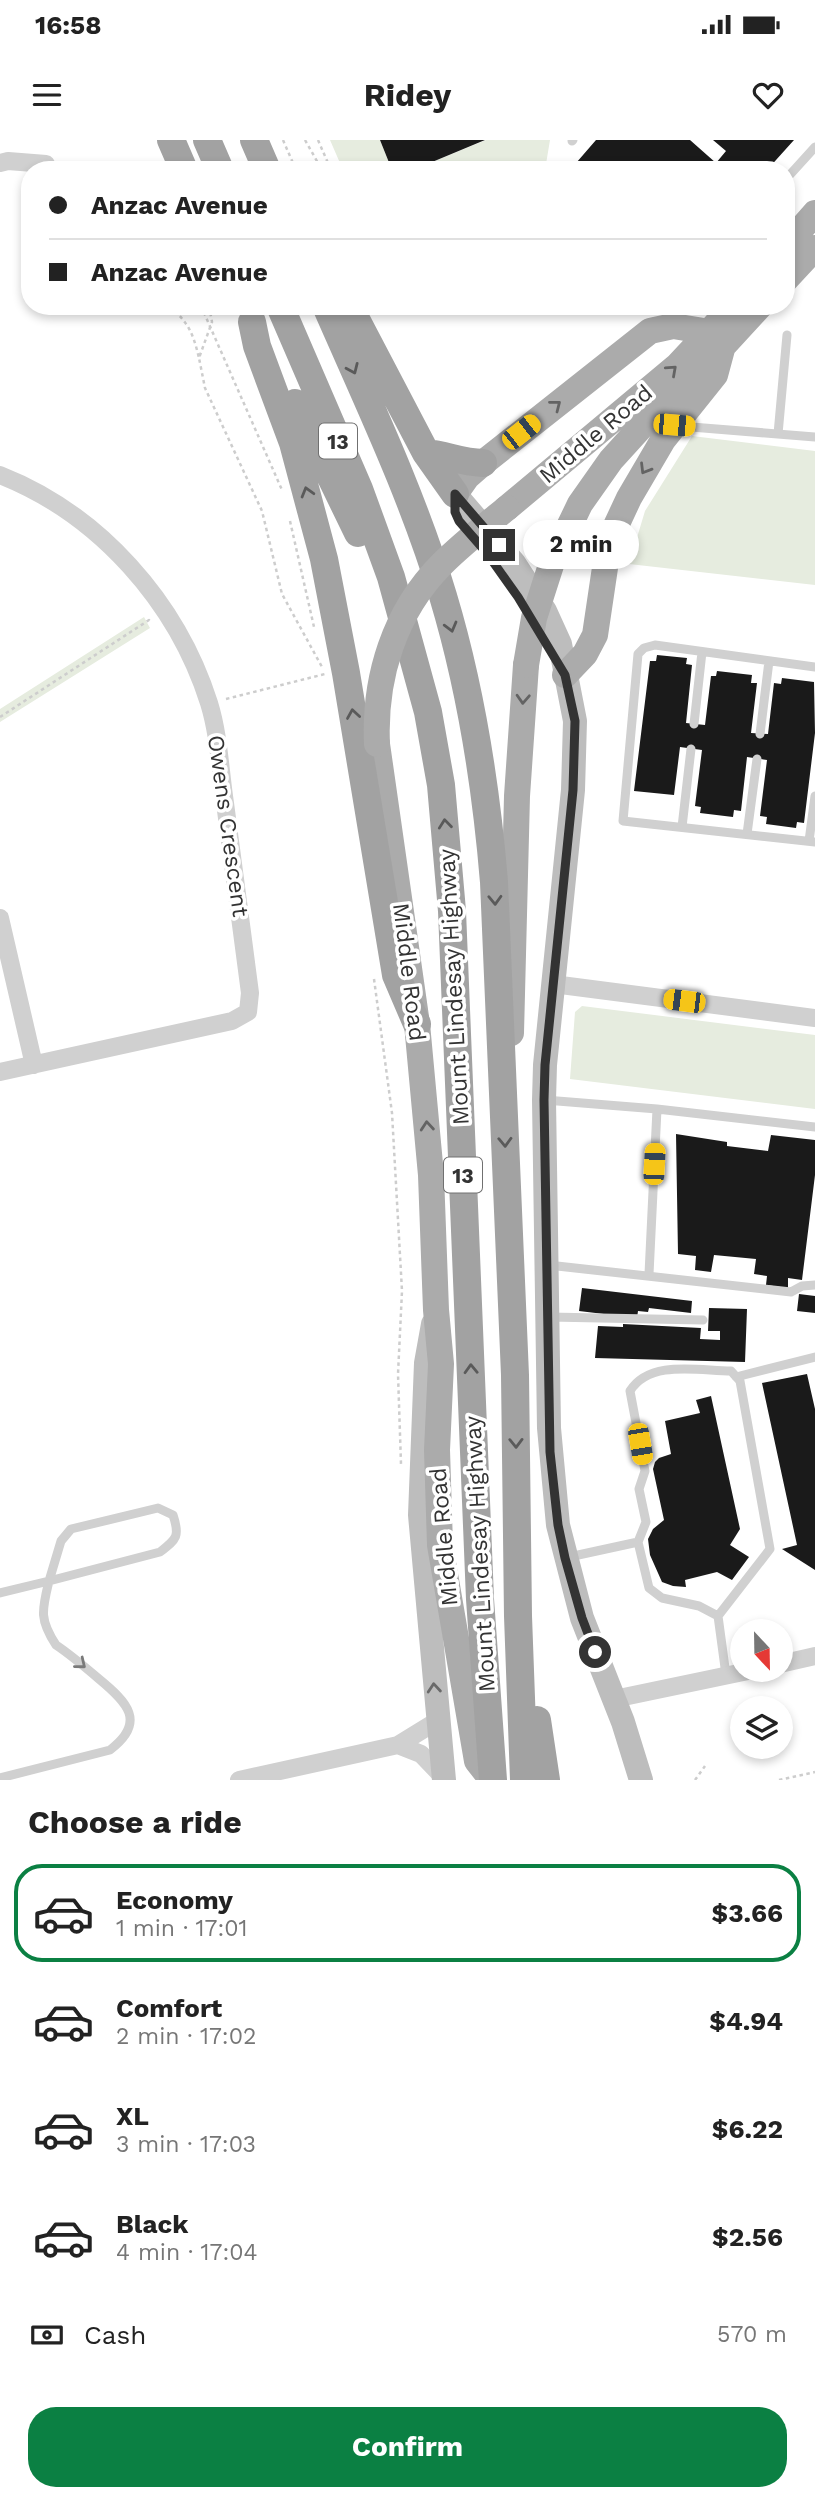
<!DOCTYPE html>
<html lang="en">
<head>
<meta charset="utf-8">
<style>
  :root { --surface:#fff; --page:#f6f6f6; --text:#222; --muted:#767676; --line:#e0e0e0; --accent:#0b8043 }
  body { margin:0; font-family:"Work Sans",sans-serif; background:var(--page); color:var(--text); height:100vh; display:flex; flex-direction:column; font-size:26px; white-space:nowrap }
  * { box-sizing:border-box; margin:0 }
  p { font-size:23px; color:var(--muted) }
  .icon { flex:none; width:38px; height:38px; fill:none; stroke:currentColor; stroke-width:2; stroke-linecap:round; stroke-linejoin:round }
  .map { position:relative; height:1640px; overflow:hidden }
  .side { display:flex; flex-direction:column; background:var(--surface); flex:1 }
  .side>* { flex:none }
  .guide { position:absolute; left:21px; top:21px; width:774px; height:154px; border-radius:28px; box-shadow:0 4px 10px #0003; display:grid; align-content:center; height:154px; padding:0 28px; background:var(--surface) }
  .needle { width:46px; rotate:158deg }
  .controls { position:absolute; left:730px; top:1479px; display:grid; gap:14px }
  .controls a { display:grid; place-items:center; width:63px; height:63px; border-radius:50%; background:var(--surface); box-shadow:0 4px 10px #0003; font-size:35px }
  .end { position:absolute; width:32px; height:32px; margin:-16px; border:9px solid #333; background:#fff; box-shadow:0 0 0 4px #fff }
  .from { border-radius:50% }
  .bubble { position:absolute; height:49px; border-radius:24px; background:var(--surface); box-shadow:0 4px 10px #0003; font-size:23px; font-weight:700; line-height:49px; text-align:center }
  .car { position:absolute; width:21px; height:42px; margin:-21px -10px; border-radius:9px; box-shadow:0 0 5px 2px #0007; background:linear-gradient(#f5c518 24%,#345 0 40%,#f5c518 0 76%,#345 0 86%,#f5c518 0) }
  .guide b { display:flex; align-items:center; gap:24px; height:66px; font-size:26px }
  .guide b+b { border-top:2px solid var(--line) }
  .guide i { width:18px; height:18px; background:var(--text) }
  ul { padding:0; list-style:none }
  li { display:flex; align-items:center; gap:21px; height:98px; margin:0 14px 10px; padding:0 14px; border:4px solid transparent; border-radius:28px }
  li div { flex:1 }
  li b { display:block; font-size:26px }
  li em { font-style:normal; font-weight:700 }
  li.active { border-color:var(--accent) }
  li>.icon { width:63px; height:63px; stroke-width:1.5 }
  h2 { padding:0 28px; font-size:32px; line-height:84px }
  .pay { display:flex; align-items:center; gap:18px; height:77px; padding:0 28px; font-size:26px }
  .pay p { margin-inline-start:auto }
  .action { display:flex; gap:14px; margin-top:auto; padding:14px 28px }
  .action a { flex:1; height:80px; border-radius:28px; background:var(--accent); color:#fff; font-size:28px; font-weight:700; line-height:80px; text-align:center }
  .status { display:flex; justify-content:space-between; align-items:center; height:49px; padding:0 35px; background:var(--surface); direction:ltr }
  .status svg { height:19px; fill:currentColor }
  header { display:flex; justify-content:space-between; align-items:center; height:91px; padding:0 28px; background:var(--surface); font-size:32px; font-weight:700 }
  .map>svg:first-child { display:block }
  .green { fill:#e6ecdf }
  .building { fill:#1a1a1a }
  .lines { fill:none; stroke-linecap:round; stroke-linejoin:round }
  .path { stroke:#cdcdcd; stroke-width:2.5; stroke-dasharray:3.5 3.5; stroke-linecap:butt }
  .service { stroke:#d0d0d0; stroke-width:9 }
  .minor { stroke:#d0d0d0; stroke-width:18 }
  .secondary { stroke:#bdbdbd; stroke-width:24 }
  .primary { stroke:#ababab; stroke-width:26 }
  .trunk { stroke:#a2a2a2; stroke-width:28 }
  .path-bridge { stroke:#cdcdcd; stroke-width:2.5; stroke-dasharray:3.5 3.5; stroke-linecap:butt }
  .primary-bridge { stroke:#ababab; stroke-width:26 }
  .oneway { stroke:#5a5a5a }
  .oneway2 { stroke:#636363 }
  .oneway3 { stroke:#7a7a7a }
  .oneway4 { stroke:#6a6a6a }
  .route { stroke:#333; stroke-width:9 }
  .labels { text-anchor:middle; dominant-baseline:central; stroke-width:7; stroke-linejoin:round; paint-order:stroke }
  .shield { fill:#fff; stroke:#707070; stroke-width:2 }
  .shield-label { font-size:21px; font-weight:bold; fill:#333 }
  .street-label { font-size:23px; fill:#333; stroke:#fff }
</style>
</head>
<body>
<div class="status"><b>16:58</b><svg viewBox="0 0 49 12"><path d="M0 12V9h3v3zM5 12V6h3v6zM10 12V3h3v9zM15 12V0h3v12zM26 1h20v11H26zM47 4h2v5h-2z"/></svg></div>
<header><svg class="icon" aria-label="menu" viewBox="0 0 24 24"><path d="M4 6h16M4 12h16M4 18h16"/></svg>Ridey<svg class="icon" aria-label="heart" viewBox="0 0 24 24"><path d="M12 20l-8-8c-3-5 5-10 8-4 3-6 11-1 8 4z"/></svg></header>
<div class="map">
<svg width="815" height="1640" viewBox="0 0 815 1640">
  <rect width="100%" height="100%" fill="#fff"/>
  <path class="green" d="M330,0H380L392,30H343Z
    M486,0H550L545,30H413Z
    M692,296L815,311V445L629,424L645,371Z
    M144,477L150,488L0,582V569Z
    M582,866L815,895V969L570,939L575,872Z"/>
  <path class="building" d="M380,0H485L413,30H392Z
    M596,0H690L716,23L726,11L713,0H794L767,30H644L639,25L634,30H570Z
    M657,515L687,518L686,524L692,525L686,583L705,585L711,536H716L717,531L752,535L751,543H757L751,593L768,594L774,543L781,544L782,538L814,542L815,593L804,683L797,682L796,688L766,684L767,677L760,676L767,620L747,617L741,671L734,670L733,677L700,673L701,667L695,666L702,610L680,607L674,655L634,651L650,521H656Z
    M676,994L727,1002V1006L768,1011L771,995L815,1000V1035L802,1140L788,1138V1148L766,1145L767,1136L754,1134L756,1119L714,1115L711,1132L695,1130L696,1116L678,1114Z
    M582,1148L692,1161L691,1173L649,1168L648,1172L638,1171L637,1178L579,1171Z
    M799,1154L815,1156V1173L797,1171Z
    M709,1168L747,1169L745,1222L595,1218L598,1186L623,1187V1184L701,1188L700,1199L720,1200V1191H708Z
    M807,1234L815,1269V1430L782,1409L797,1405L762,1243Z
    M711,1256L740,1389L730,1405L749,1417L732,1440L717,1432L685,1440L686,1447L673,1446L662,1442L650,1415L648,1399L653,1389L664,1380L653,1329L655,1322L659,1318L671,1314L665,1281L700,1273L696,1260Z"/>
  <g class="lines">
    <path class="path" d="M283,0L296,30
      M305,0L322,30
      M318,0L331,30
      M170,166C189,184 193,193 199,218
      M209,166L212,182L199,218L205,248L262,371L282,454L322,527
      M290,381L314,487
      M226,559L325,534
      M0,577L149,480L151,483
      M374,839L392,973L402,1151L398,1234L401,1324
      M695,1640L705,1626
      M779,1640L815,1632"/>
    <path class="service" d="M572,1L573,0
      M786,39L815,7
      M679,286L815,297
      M778,294L787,195
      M815,527L655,505L644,508L638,514L623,681L815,702
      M694,584L702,512
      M760,594L769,521
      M682,687L691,609
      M747,694L757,619
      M809,701L815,656
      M545,960L657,969L815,987
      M548,1125L791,1152L802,1146L815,1145
      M649,1134L657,969
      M549,1177L703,1180
      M736,1237L815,1217
      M158,1368L173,1375C180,1396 177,1399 160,1412L49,1441L61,1401L71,1389Z
      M638,1402L646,1382L639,1349L645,1331L630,1251C650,1219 700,1231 731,1231L740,1241L770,1409L718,1476
      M569,1417L638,1402L649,1448L662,1458L699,1466L718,1476L726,1535
      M0,1453L49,1441C42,1470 39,1479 56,1505C71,1515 85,1527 99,1539C127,1562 147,1582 110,1610L0,1638"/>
    <path class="minor" d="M0,23L8,21L46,24
      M0,335C99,374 177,462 209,563C219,595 220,630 225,663C233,726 242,790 250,853L248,872L232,881L0,932
      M0,778L34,925
      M553,844L815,878
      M780,1524L815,1516
      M614,1559L753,1530
      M398,1605L421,1614L443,1637
      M239,1640L398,1605L437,1581"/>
    <path class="secondary" d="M455,354L514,423L545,471L560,504L575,581L573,650L545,925L544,960L549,1288L558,1385L582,1478L623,1582L641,1640
      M433,1184L426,1223L420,1375L444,1640"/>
    <path class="primary" d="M786,106L815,73
      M786,139L815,108
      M455,354L467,337L483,323L650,191L673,186L710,192
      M507,368L677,226L733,166
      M552,422L580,364L611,320L641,287L703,228L760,166
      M565,535L585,514L595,495L606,421L615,388L629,358L663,300L715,235L722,209
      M377,604L417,884L431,1035L436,1170L441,1224L437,1310L440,1405L477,1621L492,1640
      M511,893L517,656L526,525"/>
    <path class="trunk" d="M171,0L184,30
      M207,0L220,30
      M254,0L267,30
      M280,166L359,349L391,437L428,572L441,645L452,771L480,1459L493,1640
      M326,166C368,262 413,356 443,456C471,549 486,645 494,742L515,1235L518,1476L524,1640
      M349,166L426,313L455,354
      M252,182L257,206L293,303L324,419L346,533L396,835L417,884
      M295,263L358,393
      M426,313C447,315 460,322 483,323
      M537,1580L546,1640"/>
    <path class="path-bridge" d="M201,166L282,350"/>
    <path class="primary-bridge" d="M526,525L534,478L552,422
      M377,604C374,538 394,472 442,424C462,404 485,386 507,368"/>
  </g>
  <defs><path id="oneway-chevron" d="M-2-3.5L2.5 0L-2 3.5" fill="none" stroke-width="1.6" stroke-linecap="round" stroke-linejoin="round" transform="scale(1.75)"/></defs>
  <g class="oneway">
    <use href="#oneway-chevron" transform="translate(353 229) rotate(66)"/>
    <use href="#oneway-chevron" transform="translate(307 352) rotate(-106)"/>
    <use href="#oneway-chevron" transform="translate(451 487) rotate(75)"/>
    <use href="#oneway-chevron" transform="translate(353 574) rotate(-99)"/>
    <use href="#oneway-chevron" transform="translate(445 684) rotate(-96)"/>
    <use href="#oneway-chevron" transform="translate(495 760) rotate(88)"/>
    <use href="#oneway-chevron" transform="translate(505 1002) rotate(88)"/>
    <use href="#oneway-chevron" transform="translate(471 1229) rotate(-92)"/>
    <use href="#oneway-chevron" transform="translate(516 1303) rotate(89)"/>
  </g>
  <g class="oneway2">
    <use href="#oneway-chevron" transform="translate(672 230) rotate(-42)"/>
    <use href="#oneway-chevron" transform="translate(556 265) rotate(-38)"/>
    <use href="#oneway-chevron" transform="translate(645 329) rotate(121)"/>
    <use href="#oneway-chevron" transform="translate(523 559) rotate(93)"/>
    <use href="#oneway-chevron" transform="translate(427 986) rotate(-95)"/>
  </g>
  <use class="oneway3" href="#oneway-chevron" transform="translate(81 1524) rotate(39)"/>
  <use class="oneway4" href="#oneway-chevron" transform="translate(434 1548) rotate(-95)"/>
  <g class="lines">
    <path class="route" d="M499,405L455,354V372L459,381L486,412L518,457L565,535L575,581L573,650L545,925L544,960L550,1312L558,1385L565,1418L582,1478L595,1512"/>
  </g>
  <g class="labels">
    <g class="shield">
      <rect x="319" y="283.5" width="38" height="35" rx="5"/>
      <rect x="444" y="1017.5" width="38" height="35" rx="5"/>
    </g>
    <g class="shield-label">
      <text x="338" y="301">13</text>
      <text x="463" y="1035">13</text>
    </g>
    <g class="street-label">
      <text transform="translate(596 294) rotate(-40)">Middle Road</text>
      <text transform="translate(228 686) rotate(82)">Owens Crescent</text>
      <text transform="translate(409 832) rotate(83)">Middle Road</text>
      <text transform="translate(454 847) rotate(-93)">Mount Lindesay Highway</text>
      <text transform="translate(444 1397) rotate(-95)">Middle Road</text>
      <text transform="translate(480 1414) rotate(-93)">Mount Lindesay Highway</text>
    </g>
  </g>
</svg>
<div class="controls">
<a><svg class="needle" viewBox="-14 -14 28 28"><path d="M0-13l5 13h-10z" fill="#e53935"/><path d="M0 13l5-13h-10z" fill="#767676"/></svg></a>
<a><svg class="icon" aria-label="layers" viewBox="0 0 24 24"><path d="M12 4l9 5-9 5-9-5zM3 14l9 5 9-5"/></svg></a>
</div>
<i class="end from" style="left:595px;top:1512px"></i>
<i class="end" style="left:499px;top:405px"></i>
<div class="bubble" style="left:523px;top:380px;width:116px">2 min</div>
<i class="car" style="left:674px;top:285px;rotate:95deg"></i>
<i class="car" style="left:521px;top:292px;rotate:52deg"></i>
<i class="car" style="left:684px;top:861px;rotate:277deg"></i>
<i class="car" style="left:654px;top:1024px;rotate:3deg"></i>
<i class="car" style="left:640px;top:1304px;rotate:170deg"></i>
<div class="guide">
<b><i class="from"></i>Anzac Avenue</b>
<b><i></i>Anzac Avenue</b>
</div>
</div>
<section class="side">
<h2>Choose a ride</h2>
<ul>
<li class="active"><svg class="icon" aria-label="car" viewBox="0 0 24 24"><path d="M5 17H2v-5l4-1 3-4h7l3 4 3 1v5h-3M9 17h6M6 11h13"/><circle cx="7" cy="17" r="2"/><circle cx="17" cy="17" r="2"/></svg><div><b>Economy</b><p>1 min · 17:01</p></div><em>$3.66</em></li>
<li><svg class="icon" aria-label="car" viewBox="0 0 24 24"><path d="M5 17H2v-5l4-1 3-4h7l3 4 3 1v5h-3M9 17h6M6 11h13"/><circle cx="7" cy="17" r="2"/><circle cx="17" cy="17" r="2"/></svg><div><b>Comfort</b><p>2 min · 17:02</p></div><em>$4.94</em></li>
<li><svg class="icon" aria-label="car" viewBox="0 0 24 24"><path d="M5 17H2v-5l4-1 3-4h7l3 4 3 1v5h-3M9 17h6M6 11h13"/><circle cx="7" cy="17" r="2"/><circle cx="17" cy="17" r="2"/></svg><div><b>XL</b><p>3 min · 17:03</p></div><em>$6.22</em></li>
<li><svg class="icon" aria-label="car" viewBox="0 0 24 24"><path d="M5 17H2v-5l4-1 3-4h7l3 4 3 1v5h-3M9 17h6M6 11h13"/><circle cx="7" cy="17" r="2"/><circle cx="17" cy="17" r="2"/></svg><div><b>Black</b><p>4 min · 17:04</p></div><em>$2.56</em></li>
</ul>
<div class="pay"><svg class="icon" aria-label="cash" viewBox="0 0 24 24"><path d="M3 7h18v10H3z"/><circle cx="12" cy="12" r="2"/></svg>Cash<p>570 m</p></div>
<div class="action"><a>Confirm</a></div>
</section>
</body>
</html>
